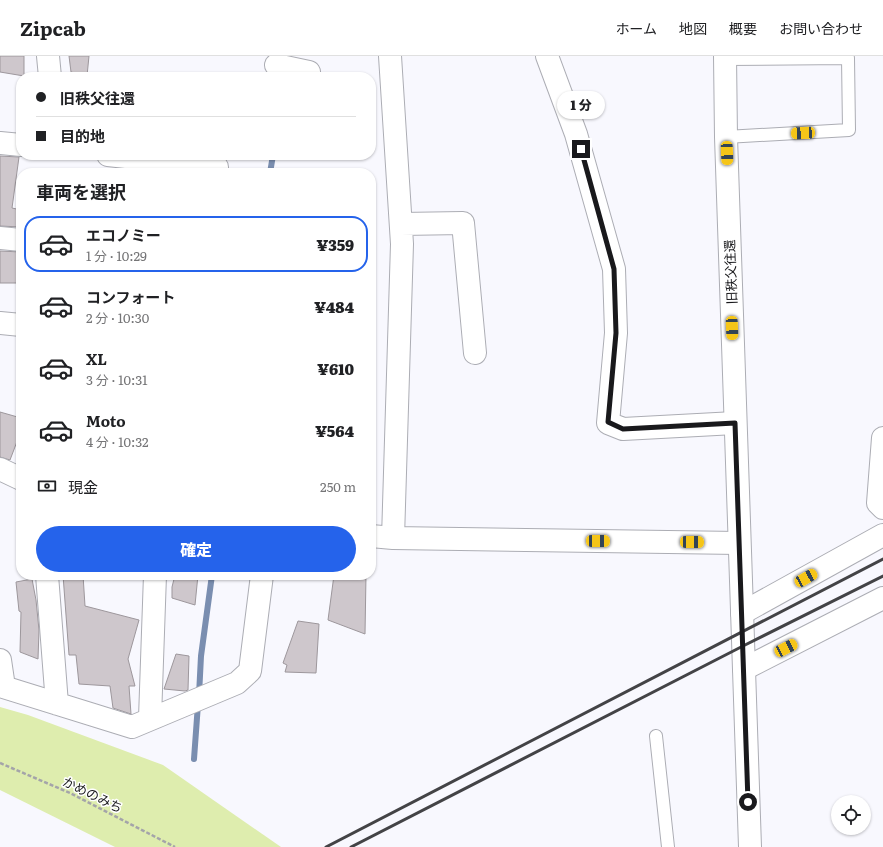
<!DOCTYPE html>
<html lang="ja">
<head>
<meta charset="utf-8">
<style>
  :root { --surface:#fff; --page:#f6f6f6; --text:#202124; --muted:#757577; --line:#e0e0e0; --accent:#2563eb }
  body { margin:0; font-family:Literata,"Noto Sans JP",serif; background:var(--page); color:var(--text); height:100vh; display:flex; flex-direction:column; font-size:15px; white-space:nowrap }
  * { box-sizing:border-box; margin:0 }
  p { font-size:13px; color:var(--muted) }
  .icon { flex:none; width:22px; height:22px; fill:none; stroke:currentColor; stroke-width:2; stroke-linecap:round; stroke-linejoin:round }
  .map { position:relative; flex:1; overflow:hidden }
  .panel { position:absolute; left:16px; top:112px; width:360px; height:412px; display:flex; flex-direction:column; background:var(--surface); border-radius:16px; box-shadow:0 1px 3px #0004 }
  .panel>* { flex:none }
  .guide { position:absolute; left:16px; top:16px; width:360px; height:88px; border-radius:16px; box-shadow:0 1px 3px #0004; display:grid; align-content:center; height:88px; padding:0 20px; background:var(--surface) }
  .fabs { position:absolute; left:831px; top:739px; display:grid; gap:8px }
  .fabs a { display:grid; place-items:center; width:40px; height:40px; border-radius:50%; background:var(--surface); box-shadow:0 1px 3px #0004; font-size:20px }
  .end { position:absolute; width:18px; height:18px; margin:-9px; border:5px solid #19191c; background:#fff; box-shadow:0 0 0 2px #fff }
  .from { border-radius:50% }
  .bubble { position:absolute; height:28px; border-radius:14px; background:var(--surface); box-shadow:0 1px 3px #0004; font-size:13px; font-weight:800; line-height:28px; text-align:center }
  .car { position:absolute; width:12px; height:24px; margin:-12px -6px; border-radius:5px; box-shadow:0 0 3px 1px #0007; background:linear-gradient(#f5c518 24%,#345 0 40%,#f5c518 0 76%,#345 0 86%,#f5c518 0) }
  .guide b { display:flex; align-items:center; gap:14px; height:38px; font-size:15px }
  .guide b+b { border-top:1px solid var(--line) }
  .guide i { width:10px; height:10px; background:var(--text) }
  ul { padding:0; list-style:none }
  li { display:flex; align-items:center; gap:12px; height:56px; margin:0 8px 6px; padding:0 12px; border:2px solid transparent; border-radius:16px }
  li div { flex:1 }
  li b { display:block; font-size:15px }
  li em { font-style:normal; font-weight:800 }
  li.selected { border-color:var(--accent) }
  li>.icon { width:36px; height:36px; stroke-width:1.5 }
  h2 { padding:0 20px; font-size:18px; line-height:48px }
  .pay { display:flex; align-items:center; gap:10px; height:44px; padding:0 20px; font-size:15px }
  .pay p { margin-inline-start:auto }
  .button { display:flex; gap:8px; margin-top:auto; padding:8px 20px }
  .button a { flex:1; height:46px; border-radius:24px; background:var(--accent); color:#fff; font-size:16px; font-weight:800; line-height:46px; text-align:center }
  header { display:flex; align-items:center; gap:24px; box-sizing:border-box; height:56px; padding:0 20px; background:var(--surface); border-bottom:1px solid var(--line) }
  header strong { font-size:19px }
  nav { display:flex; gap:22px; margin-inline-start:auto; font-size:14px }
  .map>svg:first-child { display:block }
  .green { fill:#deedae }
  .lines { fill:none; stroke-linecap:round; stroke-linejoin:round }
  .stream { stroke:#7a8eb0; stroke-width:6 }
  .building { fill:#cec7cc; stroke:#9d979c }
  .service-casing { stroke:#acadb4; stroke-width:14 }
  .minor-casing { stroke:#acadb4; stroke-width:24 }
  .tertiary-casing { stroke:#acadb4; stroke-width:24 }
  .path { stroke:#a4a4a9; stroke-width:2.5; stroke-dasharray:4 2; stroke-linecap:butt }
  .service { stroke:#fff; stroke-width:12 }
  .minor { stroke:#fff; stroke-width:22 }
  .tertiary { stroke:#fff; stroke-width:22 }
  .rail { stroke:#434346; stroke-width:3 }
  .route { stroke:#19191c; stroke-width:5 }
  .labels { text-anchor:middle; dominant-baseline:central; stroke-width:3; stroke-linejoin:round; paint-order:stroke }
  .street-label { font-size:13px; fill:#19191c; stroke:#fff }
</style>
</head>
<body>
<header>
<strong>Zipcab</strong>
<nav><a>ホーム</a><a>地図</a><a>概要</a><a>お問い合わせ</a></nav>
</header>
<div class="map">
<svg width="883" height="791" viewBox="0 0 883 791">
  <rect width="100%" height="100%" fill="#f8f8fe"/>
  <path class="green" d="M0,651L28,659L163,709L281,791H115L0,734Z"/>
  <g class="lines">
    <path class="stream" d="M270,117L273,99
      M199,639L201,600L212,519
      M194,703L198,648"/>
  </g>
  <path class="building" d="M0,0H24V20L0,16Z
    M69,0H89L87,20L71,16Z
    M0,100L19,101L12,152L21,154V171L0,170Z
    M0,195L21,196V227H0Z
    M0,356L21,362V375L10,404L0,401Z
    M63,519H83L85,550L139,564L128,603L135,630H129L131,658L113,652L110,630L79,628L76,599H69Z
    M175,519H198L195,549L172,542V531Z
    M334,519H366L365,578L328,564Z
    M32,523L36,544L39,574L38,603L20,596L21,556L19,555L16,526Z
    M298,565L319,568L316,617L285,616L287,609L283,607Z
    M176,598L189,600L188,634L185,635L164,633Z"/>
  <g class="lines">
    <defs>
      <path id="service" d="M725,3L848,2L849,74L726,81
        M656,680L668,791"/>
      <path id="minor" d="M48,0L50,21
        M390,0L402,188L393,482
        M547,0L576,78L614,213L616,277L608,367L623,373L735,367
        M276,9L309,16
        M0,87L21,89
        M108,99L217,111
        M401,168L463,167L475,297
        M0,182L21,184
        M0,267L21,269
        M883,382L878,447L883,452
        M0,413L21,423
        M371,480L393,482L739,487
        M47,519L57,648
        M742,557L883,479
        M0,604L4,631
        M744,613L883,542
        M0,630L132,671L237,627L250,615L262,519
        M150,662L155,519"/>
      <path id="tertiary" d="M725,0L726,81L750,791"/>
    </defs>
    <use href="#service" class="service-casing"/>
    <use href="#minor" class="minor-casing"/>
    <use href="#tertiary" class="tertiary-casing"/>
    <path class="path" d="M0,707L70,737L175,791"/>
    <use href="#service" class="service"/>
    <use href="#minor" class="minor"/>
    <use href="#tertiary" class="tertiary"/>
    <path class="rail" d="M326,791L883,503
      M351,791L743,590L883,520"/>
  </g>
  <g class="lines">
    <path class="route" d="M581,93L614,213L616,277L608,366L623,373L735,367L748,746"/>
  </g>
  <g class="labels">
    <g class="street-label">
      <text transform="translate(730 216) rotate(-92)">旧秩父往還</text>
      <text transform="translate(93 738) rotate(26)">かめのみち</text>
    </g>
  </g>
</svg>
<div class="fabs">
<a><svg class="icon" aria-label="locate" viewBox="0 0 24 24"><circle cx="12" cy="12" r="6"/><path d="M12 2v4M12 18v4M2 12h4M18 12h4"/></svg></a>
</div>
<i class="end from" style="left:748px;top:746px"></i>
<i class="end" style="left:581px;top:93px"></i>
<div class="bubble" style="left:557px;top:35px;width:48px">1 分</div>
<i class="car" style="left:803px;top:77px;rotate:267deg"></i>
<i class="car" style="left:727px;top:97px;rotate:178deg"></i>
<i class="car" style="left:732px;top:272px;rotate:178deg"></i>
<i class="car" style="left:598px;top:485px;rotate:91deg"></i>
<i class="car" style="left:692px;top:486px;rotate:91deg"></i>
<i class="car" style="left:806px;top:522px;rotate:61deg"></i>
<i class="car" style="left:786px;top:592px;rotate:63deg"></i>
<div class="guide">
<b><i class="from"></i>旧秩父往還</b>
<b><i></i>目的地</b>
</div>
<section class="panel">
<h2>車両を選択</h2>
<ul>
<li class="selected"><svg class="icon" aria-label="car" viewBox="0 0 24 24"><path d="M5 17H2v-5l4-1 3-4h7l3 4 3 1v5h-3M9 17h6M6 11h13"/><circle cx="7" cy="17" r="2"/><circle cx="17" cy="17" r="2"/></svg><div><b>エコノミー</b><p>1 分 · 10:29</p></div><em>¥359</em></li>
<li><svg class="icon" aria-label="car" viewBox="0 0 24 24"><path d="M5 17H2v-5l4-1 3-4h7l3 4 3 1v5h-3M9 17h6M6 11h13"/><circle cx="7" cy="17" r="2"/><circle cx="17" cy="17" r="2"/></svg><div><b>コンフォート</b><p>2 分 · 10:30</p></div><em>¥484</em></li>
<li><svg class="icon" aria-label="car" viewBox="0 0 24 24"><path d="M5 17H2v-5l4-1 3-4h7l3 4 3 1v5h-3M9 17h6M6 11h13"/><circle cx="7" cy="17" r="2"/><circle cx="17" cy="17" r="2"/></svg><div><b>XL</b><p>3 分 · 10:31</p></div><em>¥610</em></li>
<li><svg class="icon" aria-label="car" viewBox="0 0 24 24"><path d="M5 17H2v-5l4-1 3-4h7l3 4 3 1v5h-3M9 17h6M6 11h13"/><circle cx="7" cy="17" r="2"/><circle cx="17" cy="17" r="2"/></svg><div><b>Moto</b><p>4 分 · 10:32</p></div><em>¥564</em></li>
</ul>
<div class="pay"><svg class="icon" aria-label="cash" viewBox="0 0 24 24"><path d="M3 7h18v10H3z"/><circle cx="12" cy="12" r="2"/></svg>現金<p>250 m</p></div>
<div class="button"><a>確定</a></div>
</section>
</div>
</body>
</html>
